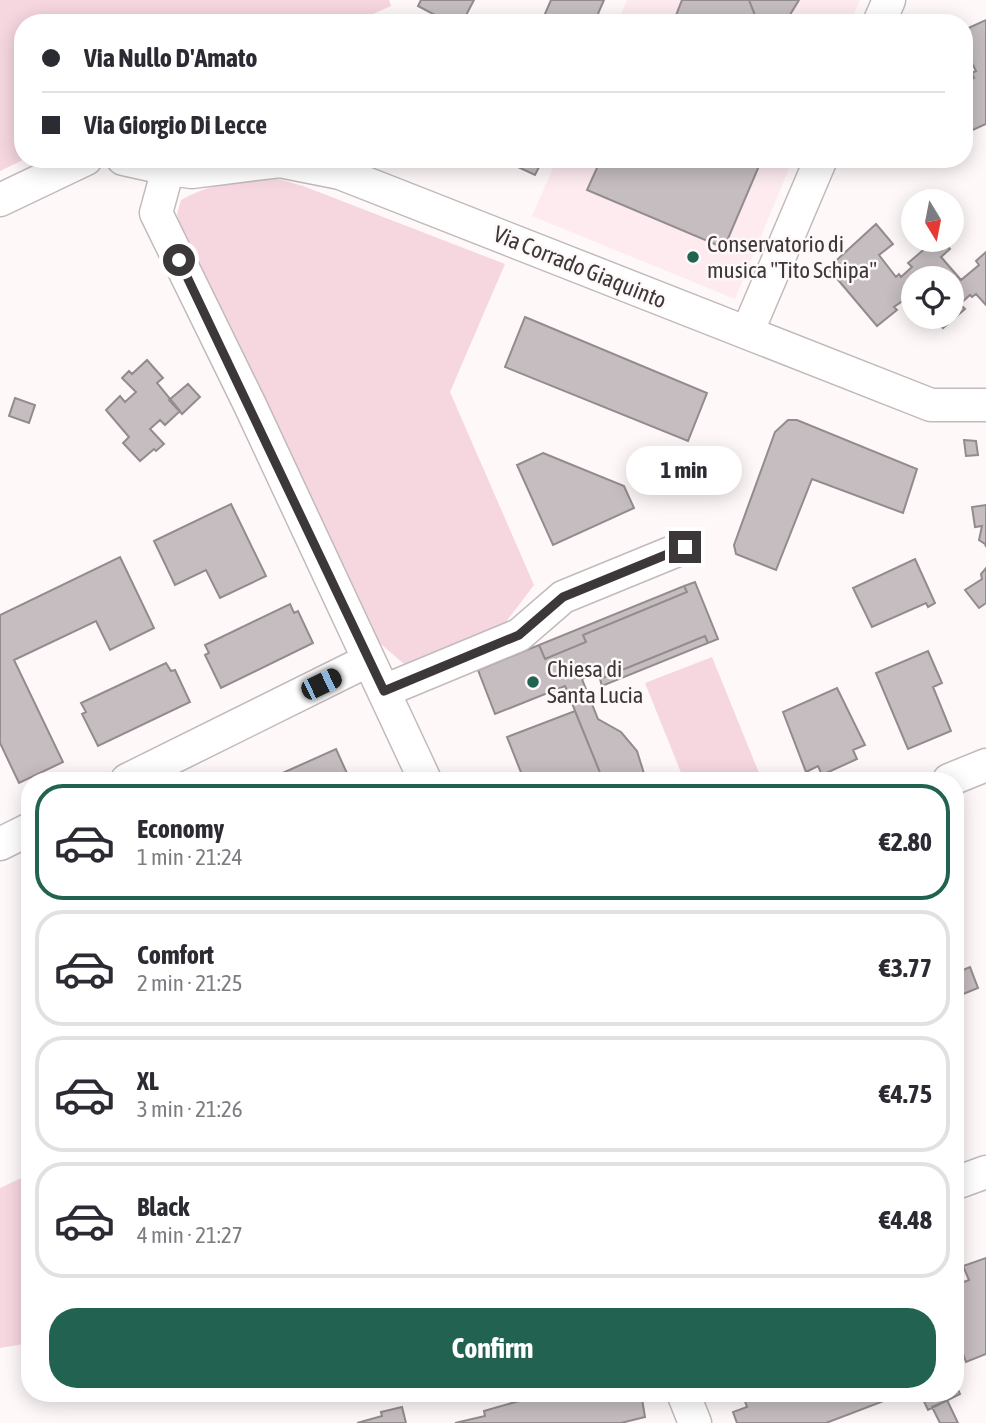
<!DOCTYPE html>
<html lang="en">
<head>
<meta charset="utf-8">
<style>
  :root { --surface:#fff; --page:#f7f7f7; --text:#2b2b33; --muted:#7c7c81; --line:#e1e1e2; --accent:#226250 }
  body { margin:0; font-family:"Asap Condensed",sans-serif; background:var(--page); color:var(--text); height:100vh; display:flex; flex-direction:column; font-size:26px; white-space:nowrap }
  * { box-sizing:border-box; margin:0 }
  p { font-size:23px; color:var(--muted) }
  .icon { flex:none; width:38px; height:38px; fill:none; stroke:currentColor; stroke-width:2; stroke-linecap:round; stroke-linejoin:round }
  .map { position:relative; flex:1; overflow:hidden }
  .panel { position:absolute; left:21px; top:772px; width:943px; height:630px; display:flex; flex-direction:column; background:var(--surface); border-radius:28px; box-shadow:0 4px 18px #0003 }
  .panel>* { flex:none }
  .top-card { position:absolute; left:14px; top:14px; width:959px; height:154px; border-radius:28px; box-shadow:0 4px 18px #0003; display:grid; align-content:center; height:154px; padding:0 28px; background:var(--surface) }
  .needle { width:46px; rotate:170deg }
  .fabs { position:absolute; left:901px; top:189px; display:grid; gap:14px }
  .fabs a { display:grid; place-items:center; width:63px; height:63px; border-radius:50%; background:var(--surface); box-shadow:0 4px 18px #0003; font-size:35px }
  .end { position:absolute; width:32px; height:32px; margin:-16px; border:9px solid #3c3839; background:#fff; box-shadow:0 0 0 4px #fff }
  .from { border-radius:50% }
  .bubble { position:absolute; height:49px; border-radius:24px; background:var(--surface); box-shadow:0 4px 18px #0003; font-size:23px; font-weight:700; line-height:49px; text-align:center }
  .car { position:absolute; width:21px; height:42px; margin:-21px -10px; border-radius:9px; box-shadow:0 0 5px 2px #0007; background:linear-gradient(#222 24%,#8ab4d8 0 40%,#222 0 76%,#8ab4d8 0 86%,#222 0) }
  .top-card b { display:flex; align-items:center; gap:24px; height:66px; font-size:26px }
  .top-card b+b { border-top:2px solid var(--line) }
  .top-card i { width:18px; height:18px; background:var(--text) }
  ul { padding:12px 0 0; list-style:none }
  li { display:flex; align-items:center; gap:21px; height:116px; margin:0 14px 10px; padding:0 14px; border:4px solid var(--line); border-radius:28px }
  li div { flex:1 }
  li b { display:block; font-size:26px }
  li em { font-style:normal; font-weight:700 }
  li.current { border-color:var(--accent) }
  li>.icon { width:63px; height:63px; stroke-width:1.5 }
  .cta { display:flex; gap:14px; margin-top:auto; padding:14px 28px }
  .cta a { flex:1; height:80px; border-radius:28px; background:var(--accent); color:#fff; font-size:28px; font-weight:700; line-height:80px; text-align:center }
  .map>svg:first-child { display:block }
  .built { fill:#fdebf0 }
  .green { fill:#f6d7df }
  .building { fill:#c5bdbf; stroke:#938b8d; stroke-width:2 }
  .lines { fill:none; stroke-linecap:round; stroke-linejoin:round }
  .minor-casing { stroke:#c2babc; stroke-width:35 }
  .minor { stroke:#fff; stroke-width:32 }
  .route { stroke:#3c3839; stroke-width:9 }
  .poi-dot { fill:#226250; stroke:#fff8f9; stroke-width:2.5 }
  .labels { text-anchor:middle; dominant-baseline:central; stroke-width:5; stroke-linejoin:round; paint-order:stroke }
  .poi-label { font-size:23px; fill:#3c3839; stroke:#fff8f9; text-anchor:start }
  .street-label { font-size:23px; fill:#3c3839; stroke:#fff8f9 }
</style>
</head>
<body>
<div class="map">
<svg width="986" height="1423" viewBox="0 0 986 1423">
  <rect width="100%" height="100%" fill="#fff8f9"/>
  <path class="built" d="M627,0H860L850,23H617Z
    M557,159H793L735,299L532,216Z"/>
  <path class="green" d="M0,0H389L391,6L353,23H23V159H25L0,171Z
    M268,176L303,186L505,264L450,392L534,585L496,635L411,670L375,639L267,403L188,256L177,214L181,200C209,185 237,179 268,176Z
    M712,657L759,773L741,780H684L645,683Z
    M30,1174V1343L0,1348V1188Z"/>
  <path class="building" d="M421,0H474L462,23H450L418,6Z
    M551,0H604L594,23H541Z
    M682,0H749L758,23H673Z
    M749,0H799L785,23H758Z
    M986,20V124L964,134V82L974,78L972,73L976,71L970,59L964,61V30Z
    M501,159H543L535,175Z
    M601,159H762L724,248L587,190Z
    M876,224L893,244L879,255L896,277L899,274L901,277L912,267L908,263L928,246L925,244L930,240H942L950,249L941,257L961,280L979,265L976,261L986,252V305L976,294L972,297L970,295L960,304L965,309L943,328L933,317H952V278H914V293L894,307L897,310L877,326L828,268Z
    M525,317L707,393L688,441L505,367Z
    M147,360L163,378L157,383L180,411L165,425L160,420L150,429L164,444L156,451L154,449L140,461L123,443L129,437L106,410L120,396L125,402L136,392L122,378L129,371L132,374Z
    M188,384L200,397L182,414L169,400Z
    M15,398L35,405L29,423L9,416Z
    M788,420H797L917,469L903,513L812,479L776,570L736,554L734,545L775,432Z
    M964,440L976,441L978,455L966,456Z
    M543,453L624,486L634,508L553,545L517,465Z
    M231,504L266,576L220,598L206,570L175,585L154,541Z
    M986,505V547L985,544L979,540L982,526L975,527L972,507Z
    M120,557L154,628L110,650L96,621L14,660L63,762L19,783L0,743V615Z
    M915,559L935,603L928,607L926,603L872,627L853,588Z
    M986,568V603L979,608L965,590L982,579L981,574Z
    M695,582L718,639L708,643L705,636L600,679L597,672L582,679L598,719L621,732L637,751L646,780H603L565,686L495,714L478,670L539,645L545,659L586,642L583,635L687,592L684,586Z
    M684,586L687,592L583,635L586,642L545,659L539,645Z
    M290,604L294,613L298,611L313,643L221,688L205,655L209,653L205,645Z
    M705,636L708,643L602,686L600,679Z
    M928,651L942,683L933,687L951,731L908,749L876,673Z
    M166,663L171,671L175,670L190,702L98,746L82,714L86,712L81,703Z
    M837,688L865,745L853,750L857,759L822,775L818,766L806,772L783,712Z
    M575,711L603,780H524L507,737Z
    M336,749L350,780H267Z
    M970,967L978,988L956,997V973Z
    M986,1258V1354L966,1362L956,1334V1285L969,1280L963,1266Z
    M956,1385L960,1394L928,1410L920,1393H956Z
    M547,1393H641L645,1417L621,1423H455L485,1416L484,1411Z
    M742,1393H896L897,1396L826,1423H737L733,1412L747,1407Z
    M947,1400L958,1423H940L932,1407Z
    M402,1407L406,1423H357L382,1416L381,1412Z"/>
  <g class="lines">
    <defs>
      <path id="minor" d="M879,23L889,0
        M123,159L168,169L156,213L249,403L425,780
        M168,169L192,172L280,161L340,173L931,405H986
        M0,200L86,159
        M747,333L821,159
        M384,691L519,635L563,597L685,547
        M127,780L369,660
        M949,780L986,765
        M0,844L30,829
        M956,1183L986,1172
        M683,1393L695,1423"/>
    </defs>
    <use href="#minor" class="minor-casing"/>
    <use href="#minor" class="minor"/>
  </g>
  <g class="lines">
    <path class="route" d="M179,260L384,691L519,635L563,597L685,547"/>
  </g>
  <g class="poi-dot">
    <circle cx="693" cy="257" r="7"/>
    <circle cx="533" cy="682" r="7"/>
  </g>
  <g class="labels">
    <g class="poi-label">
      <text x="707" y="244">Conservatorio di<tspan x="707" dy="26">musica "Tito Schipa"</tspan></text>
      <text x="547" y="669">Chiesa di<tspan x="547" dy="26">Santa Lucia</tspan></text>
    </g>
    <g class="street-label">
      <text transform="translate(580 267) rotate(22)">Via Corrado Giaquinto</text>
    </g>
  </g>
</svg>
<div class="fabs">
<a><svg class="needle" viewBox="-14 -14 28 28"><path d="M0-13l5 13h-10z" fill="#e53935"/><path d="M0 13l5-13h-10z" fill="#7c7c81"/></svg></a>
<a><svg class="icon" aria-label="locate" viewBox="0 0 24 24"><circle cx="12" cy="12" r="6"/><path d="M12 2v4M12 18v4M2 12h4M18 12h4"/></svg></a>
</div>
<i class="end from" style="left:179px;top:260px"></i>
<i class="end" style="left:685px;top:547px"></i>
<div class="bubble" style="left:626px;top:446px;width:116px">1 min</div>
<i class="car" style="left:321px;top:684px;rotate:64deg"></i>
<div class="top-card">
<b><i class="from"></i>Via Nullo D'Amato</b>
<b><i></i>Via Giorgio Di Lecce</b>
</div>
<section class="panel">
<ul>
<li class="current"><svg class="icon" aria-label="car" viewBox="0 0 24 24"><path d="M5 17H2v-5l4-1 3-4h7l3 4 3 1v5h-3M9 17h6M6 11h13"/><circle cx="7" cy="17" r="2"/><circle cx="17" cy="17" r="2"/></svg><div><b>Economy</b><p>1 min · 21:24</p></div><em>€2.80</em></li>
<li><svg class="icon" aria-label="car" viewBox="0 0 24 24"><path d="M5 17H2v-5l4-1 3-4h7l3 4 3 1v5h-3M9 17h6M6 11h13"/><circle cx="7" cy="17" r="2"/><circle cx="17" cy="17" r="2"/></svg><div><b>Comfort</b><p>2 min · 21:25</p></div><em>€3.77</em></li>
<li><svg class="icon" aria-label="car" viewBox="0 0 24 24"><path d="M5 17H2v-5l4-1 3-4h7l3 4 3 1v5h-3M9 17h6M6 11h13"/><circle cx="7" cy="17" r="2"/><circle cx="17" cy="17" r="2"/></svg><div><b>XL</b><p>3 min · 21:26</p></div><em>€4.75</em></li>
<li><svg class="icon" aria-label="car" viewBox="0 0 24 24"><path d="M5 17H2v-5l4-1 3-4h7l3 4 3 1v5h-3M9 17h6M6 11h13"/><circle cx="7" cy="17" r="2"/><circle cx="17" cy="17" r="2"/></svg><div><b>Black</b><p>4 min · 21:27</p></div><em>€4.48</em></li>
</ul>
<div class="cta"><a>Confirm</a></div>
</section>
</div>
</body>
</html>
